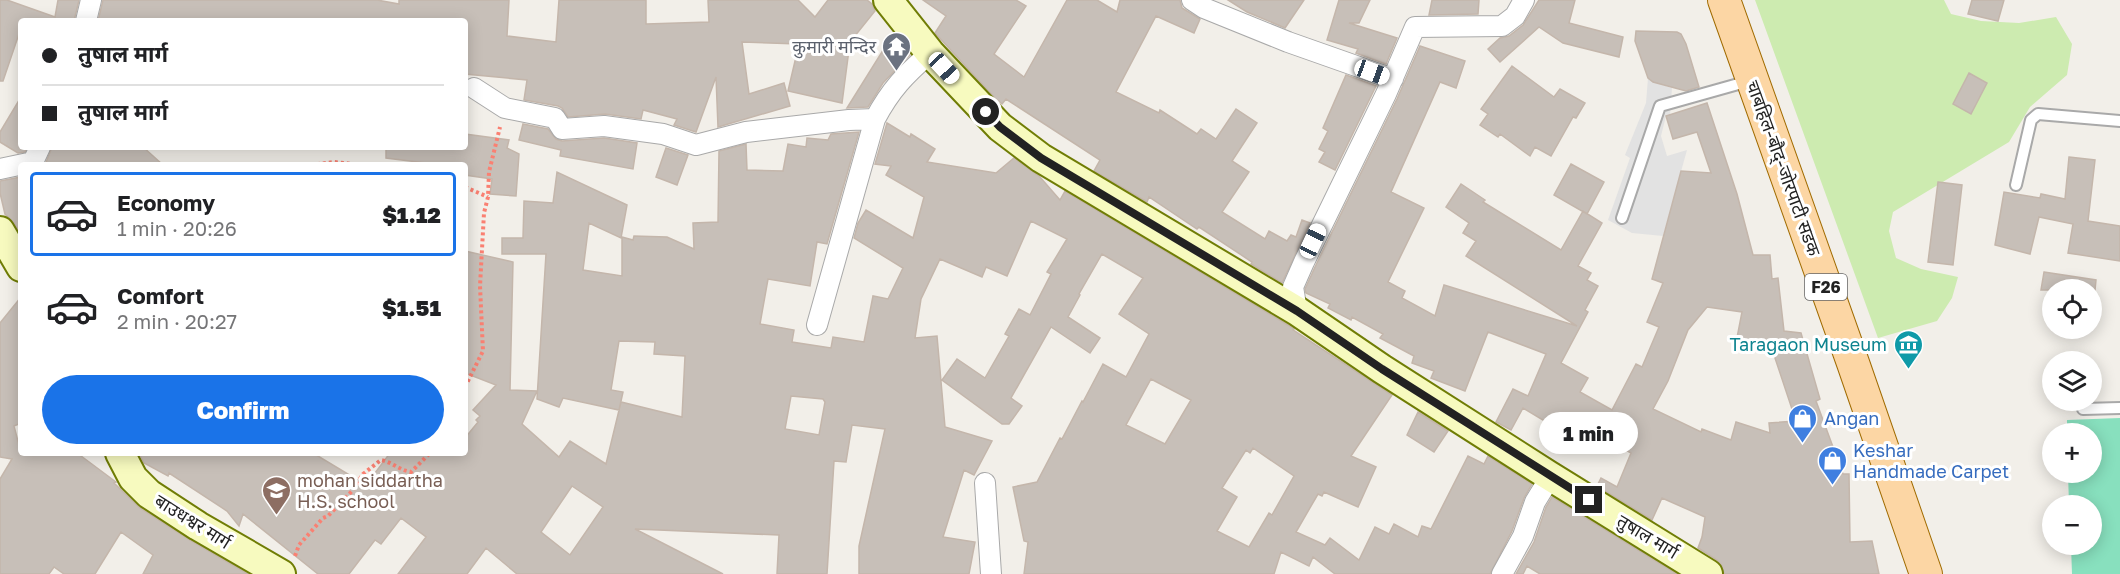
<!DOCTYPE html>
<html lang="en">
<head>
<meta charset="utf-8">
<style>
  :root { --surface:#fff; --page:#f2f2f2; --text:#202124; --muted:#757577; --line:#e0e0e0; --accent:#1a73e8 }
  body { margin:0; font-family:"Golos Text","Noto Sans Devanagari",sans-serif; background:var(--page); color:var(--text); height:100vh; display:flex; flex-direction:column; font-size:22px; white-space:nowrap }
  * { box-sizing:border-box; margin:0 }
  p { font-size:20px; color:var(--muted) }
  .icon { flex:none; width:33px; height:33px; fill:none; stroke:currentColor; stroke-width:2; stroke-linecap:round; stroke-linejoin:round }
  .map { position:relative; flex:1; overflow:hidden }
  .sheet { position:absolute; left:18px; top:162px; width:450px; height:294px; display:flex; flex-direction:column; background:var(--surface); border-radius:6px; box-shadow:0 3px 15px #0003 }
  .sheet>* { flex:none }
  .guide { position:absolute; left:18px; top:18px; width:450px; height:132px; border-radius:6px; box-shadow:0 3px 15px #0003; display:grid; align-content:center; height:132px; padding:0 24px; background:var(--surface) }
  .buttons { position:absolute; left:2042px; top:279px; display:grid; gap:12px }
  .buttons a { display:grid; place-items:center; width:60px; height:60px; border-radius:50%; background:var(--surface); box-shadow:0 3px 15px #0003; font-size:30px }
  .end { position:absolute; width:27px; height:27px; margin:-14px; border:8px solid #222; background:#fff; box-shadow:0 0 0 3px #fff }
  .from { border-radius:50% }
  .bubble { position:absolute; height:42px; border-radius:21px; background:var(--surface); box-shadow:0 3px 15px #0003; font-size:20px; font-weight:800; line-height:42px; text-align:center }
  .car { position:absolute; width:18px; height:36px; margin:-18px -9px; border-radius:8px; box-shadow:0 0 4px 2px #0007; background:linear-gradient(#fff 24%,#345 0 40%,#fff 0 76%,#345 0 86%,#fff 0) }
  .guide b { display:flex; align-items:center; gap:21px; height:57px; font-size:22px }
  .guide b+b { border-top:2px solid var(--line) }
  .guide i { width:15px; height:15px; background:var(--text) }
  ul { padding:10px 0 0; list-style:none }
  li { display:flex; align-items:center; gap:18px; height:84px; margin:0 12px 9px; padding:0 12px; border:3px solid transparent; border-radius:6px }
  li div { flex:1 }
  li b { display:block; font-size:22px }
  li em { font-style:normal; font-weight:800 }
  li.selected { border-color:var(--accent) }
  li>.icon { width:54px; height:54px; stroke-width:1.5 }
  .cta { display:flex; gap:12px; margin-top:auto; padding:12px 24px }
  .cta a { flex:1; height:69px; border-radius:36px; background:var(--accent); color:#fff; font-size:24px; font-weight:800; line-height:69px; text-align:center }
  .map>svg:first-child { display:block }
  .grass { fill:#cdebb0 }
  .pitch { fill:#88e0be }
  .parking { fill:#e2e2e2 }
  .building { fill:#c7bfb8; stroke:#c4b6ab; stroke-width:1.5; fill-rule:evenodd }
  .lines { fill:none; stroke-linecap:round; stroke-linejoin:round }
  .lane-casing { stroke:#a9a9a9; stroke-width:14 }
  .street-casing { stroke:#a9a9a9; stroke-width:22 }
  .secondary-casing { stroke:#707d05; stroke-width:32 }
  .primary-casing { stroke:#a06b00; stroke-width:34 }
  .path { stroke:#fa8072; stroke-width:4; stroke-dasharray:3 3; stroke-linecap:butt }
  .lane { stroke:#fff; stroke-width:10 }
  .street { stroke:#fff; stroke-width:20 }
  .secondary { stroke:#f7fabf; stroke-width:28 }
  .primary { stroke:#fcd6a4; stroke-width:32 }
  .route { stroke:#222; stroke-width:8 }
  .labels { text-anchor:middle; dominant-baseline:central; stroke-width:6; stroke-linejoin:round; paint-order:stroke }
  .shield { fill:#fff; stroke:#646464; stroke-width:1.5 }
  .shield-label { font-size:16px; font-weight:bold; fill:#222 }
  .worship-label { font-size:18px; fill:#5b616d; stroke:#fff; text-anchor:end }
  .street-label { font-size:18px; fill:#222; stroke:#fff }
  .culture-label { font-size:18px; fill:#0d838f; stroke:#fff; text-anchor:end }
  .shop-label { font-size:18px; fill:#366cbe; stroke:#fff; text-anchor:start }
  .education-label { font-size:18px; fill:#785e54; stroke:#fff; text-anchor:start }
</style>
</head>
<body>
<div class="map">
<svg width="2120" height="574" viewBox="0 0 2120 574">
  <rect width="100%" height="100%" fill="#f2efe9"/>
  <path class="grass" d="M1755,0H1944L1951,14L1981,21L2019,23L2056,17L2072,44L2067,75L2030,107L2009,142L1893,212L1889,231L1896,258L1921,269L1958,277L1952,298L1937,321L1878,338Z"/>
  <path class="pitch" d="M2120,418V574H2072L2071,545L2091,544V506L2069,505L2068,473L2091,472V434L2067,433V420Z"/>
  <path class="parking" d="M1648,78L1653,82L1672,88L1670,115L1666,116L1661,136L1667,156L1687,150L1663,236L1632,233L1608,220L1630,158L1625,155L1646,103Z"/>
  <path class="building" d="M0,0H7L55,17L58,0H79L74,21H21V28L3,81H0Z
    M103,0H377L399,4V0H509L507,36L556,42L559,0H646V24L709,22L708,0H798L815,17L828,0H867L872,4L875,11L850,42L842,103L788,91L799,44L742,42L749,94L784,83L790,106L718,127L716,77L696,132L674,125L677,119L643,110L641,119L605,114L568,117L562,108L558,106L524,100L527,80L465,74V21H98Z
    M923,0H1016L1026,6L994,54L1024,77L1067,0H1097L1117,12L1120,0H1180L1182,8L1200,19L1194,33L1156,16L1116,92L1159,113L1160,110L1197,134L1201,129L1216,139L1236,109L1257,123L1232,161L1249,172L1222,212L1265,239L1269,231L1287,241L1291,235L1296,237L1302,220L1310,223L1282,283L1251,264L1252,262L1199,227L1197,229L1149,197L1147,202L1094,171L1100,160L1006,99L1002,104L995,98L935,33L946,16Z
    M1228,0H1304L1285,28L1247,12Z
    M1339,0H1370L1359,23H1349L1397,38L1386,64L1356,53L1358,49L1327,40Z
    M1432,0H1479L1478,14L1429,15Z
    M1539,0H1575L1569,23L1623,37L1619,57L1563,43L1539,27L1500,62L1488,49L1500,38L1509,36L1523,25Z
    M1972,0H2004L1998,21L1968,14Z
    M1636,31L1677,32L1681,34L1686,44L1699,87L1686,91L1653,82L1648,78L1635,41Z
    M890,39L905,48L910,55L883,83L868,107L847,108Z
    M1420,46L1465,61L1456,88L1440,82L1391,192L1424,208L1388,282L1405,291L1402,298L1435,316L1444,285L1577,326L1466,256L1476,241L1463,233L1469,223L1446,207L1461,184L1485,200L1483,202L1561,250L1583,211L1602,223L1578,266L1591,273L1587,280L1598,286L1585,310L1588,312L1561,363L1588,378L1580,392L1612,410L1636,364L1642,367L1659,327L1647,322L1663,283L1652,279L1681,171L1711,173L1697,132L1673,139L1666,116L1707,103L1737,194L1753,255H1770L1772,279L1778,278L1784,331L1801,333L1820,399L1816,401L1843,474H1849L1850,542L1872,541L1879,574H1724L1722,566L1717,560L1698,548L1702,537L1705,517L1662,498L1652,520L1597,486L1601,478L1617,487L1631,453L1596,432L1585,453L1559,439L1563,432L1523,408L1511,430L1496,422L1513,389L1528,396L1546,354L1488,332L1465,391L1431,378L1434,371L1412,363L1414,356L1380,338L1383,334L1352,317L1351,320L1328,308L1330,304L1306,293L1305,289L1315,267L1397,99ZM1707,307L1742,312L1736,343L1772,349L1796,421L1769,423L1770,433L1736,422L1731,440L1702,429L1701,432L1653,409L1668,381L1688,330Z
    M1512,66L1554,97L1560,89L1585,103L1576,118L1573,117L1551,156L1535,147L1530,156L1500,134L1498,137L1480,125L1488,114L1481,109Z
    M1969,73L1987,83L1971,114L1953,104Z
    M1346,75L1376,86L1335,170L1319,162L1325,152L1319,149L1328,131L1323,128Z
    M21,97V147H27L25,152L18,153L0,142V132Z
    M887,123L910,137L911,134L935,149L927,162L996,173L1014,158L1040,177L1060,200L1065,191L1288,325L1294,329L1293,330L1392,395L1351,456L1376,467L1358,507L1324,492L1322,496L1318,494L1296,532L1325,545L1330,538L1359,560L1375,527L1389,534L1394,524L1418,537L1422,526L1431,529L1468,456L1484,464L1488,456L1532,484L1524,498L1512,531L1490,574H1335L1313,557L1309,566L1281,552L1274,574H1024L1028,542L1024,541L1013,487L1037,482L1060,438L1062,439L1082,401L1083,402L1103,364L1126,377L1149,334L1119,314L1143,278L1102,254L1079,294L1080,295L1068,317L1100,338L1090,353L1051,327L1011,398L1022,406L1009,424H1002L942,380L957,359L985,378L1009,336L1005,334L1019,309L1030,315L1051,274L1047,272L1067,239L1031,221L1007,276L986,267L982,277L940,259L921,299L915,338L937,336L945,427L992,441L974,475L964,470L943,537L975,542L969,574H859V546L885,429L852,425L846,462L834,461L827,574H777L779,535L635,529L723,574H517L486,548L467,574H398L426,537L401,518L381,544L375,540L349,574H318L243,514L239,526L227,511L169,473L168,476L144,463L139,453H313L366,485L390,453H465V438L478,422L476,420L480,416L473,410L496,385L465,373V251L513,262L510,390L537,391L522,424L559,457L570,441L606,464L621,402L682,417L685,356L654,354L655,342L619,341L611,390L623,392L619,410L563,398L559,407L537,399L546,254H502V238H523L524,201L553,203L557,172L627,205L621,238L589,223L583,270L622,276V237L633,240L634,236L667,237L694,249L693,223L718,222L719,151L746,144L747,170L783,171L788,144L806,147L807,138L828,140L831,134L859,132L827,244L817,242L810,286L768,279L760,324L794,330L792,342L831,348L833,337L864,342L873,296L888,299L903,268L854,238L858,223L866,210L913,238L924,197L886,175L891,166L875,164ZM1151,379L1191,400L1165,444L1126,425ZM791,396L823,399L825,402L819,435L785,429ZM1253,448L1294,476L1272,515L1269,513L1249,547L1217,531L1237,497L1222,488L1246,450L1250,453ZM572,486L603,507L570,555L541,532Z
    M523,124L548,129L556,139L562,141L604,138L637,143L633,169L560,156L561,150L519,140Z
    M465,134L509,140L507,148L519,154L516,196L490,194L492,179L465,175V165H442L386,158V147H465Z
    M52,147H143L163,165H45Z
    M666,148L688,155L677,185L656,177Z
    M2069,157L2095,160L2088,221L2120,226V261L2068,253L2073,224L2039,217L2030,254L1995,245L2004,192L2040,198L2041,194L2065,199Z
    M1571,164L1604,182L1587,214L1554,195Z
    M21,177V234L14,223L5,214L0,193V181Z
    M1938,182L1962,185L1953,265L1928,262Z
    M2044,272L2096,280L2095,290H2041Z
    M21,297V423L14,426L21,453H77L116,482L114,483L140,508L190,540L248,574H143L153,555L121,532L95,574H64L54,567L49,574H0V479L12,459L0,457V323Z
    M1418,412L1448,431L1434,452L1407,435Z
    M1552,497L1677,574H1540L1527,566L1523,574H1516L1534,542L1546,507Z"/>
  <g class="lines">
    <defs>
      <path id="lane" d="M2016,185L2031,120L2038,114L2120,121
        M1622,218L1660,106L1749,81
        M2083,409L2120,408"/>
      <path id="street" d="M1192,0L1204,8L1288,42L1393,79
        M86,21L91,0
        M474,88L505,108L555,118L562,129L604,126L663,134L696,145L746,132L849,120L875,119C891,89 905,75 930,53
        M0,169L33,162L40,147
        M1297,311L1293,287L1304,262L1386,94L1415,27L1502,26L1515,16L1524,0
        M817,325L875,119
        M985,483L991,574
        M1502,574L1523,536L1535,502L1546,484L1548,475"/>
      <path id="secondary" d="M888,0L930,53L1000,127L1041,158L1297,311L1382,369L1548,475L1708,574
        M0,231L21,267
        M120,453L133,478L149,494L198,526L281,574"/>
      <path id="primary" d="M1724,0L1853,363L1926,574"/>
    </defs>
    <use href="#lane" class="lane-casing"/>
    <use href="#street" class="street-casing"/>
    <use href="#secondary" class="secondary-casing"/>
    <use href="#primary" class="primary-casing"/>
    <path class="path" d="M311,165L334,162L363,165
      M465,187L488,197
      M465,387L483,351L480,286L484,213L488,197L489,172L500,127
      M295,556L299,545L323,518L328,516L353,490L363,474L381,460C392,462 399,470 411,472L430,453"/>
    <use href="#lane" class="lane"/>
    <use href="#street" class="street"/>
    <use href="#secondary" class="secondary"/>
    <use href="#primary" class="primary"/>
  </g>
  <g class="lines">
    <path class="route" d="M986,112L1000,127L1041,158L1297,311L1382,369L1589,500"/>
  </g>
  <defs>
    <symbol id="temple-pin" viewBox="-11 -11 22 30"><path d="M0 17L-7.5 6A9.5 9.5 0 1 1 7.5 6Z" fill="#6b7280" stroke="#fff"/><path d="M0-6L5-2H3V0L6.5 2.5H4V6H1.5V3h-3V6H-4V2.5H-6.5L-3 0V-2H-5Z" fill="#fff"/></symbol>
    <symbol id="museum-pin" viewBox="-11 -11 22 30"><path d="M0 17L-7.5 6A9.5 9.5 0 1 1 7.5 6Z" fill="#0f9aa8" stroke="#fff"/><path d="M0-6L6-3V-2H-6V-3ZM-5-1h2V3h-2ZM-1-1h2V3h-2ZM3-1h2V3H3ZM-6 4H6V6H-6Z" fill="#fff"/></symbol>
    <symbol id="shop-pin" viewBox="-11 -11 22 30"><path d="M0 17L-7.5 6A9.5 9.5 0 1 1 7.5 6Z" fill="#3f7fe0" stroke="#fff"/><path d="M-5-2.5h2.3a2.7 3.5 0 0 1 5.4 0H5L5.5 6h-11ZM-1.5-2.5h3a1.5 2.3 0 0 0-3 0Z" fill="#fff"/></symbol>
    <symbol id="school-pin" viewBox="-11 -11 22 30"><path d="M0 17L-7.5 6A9.5 9.5 0 1 1 7.5 6Z" fill="#8d6e63" stroke="#fff"/><path d="M0-5L7-2L0 1L-7-2ZM-4 1L0 2.5L4 1V4Q0 6-4 4Z" fill="#fff"/></symbol>
  </defs>
  <g fill-rule="evenodd">
    <use href="#temple-pin" x="880" y="30" width="33" height="45"/>
    <use href="#museum-pin" x="1892" y="328" width="33" height="45"/>
    <use href="#shop-pin" x="1786" y="402" width="33" height="45"/>
    <use href="#shop-pin" x="1816" y="444" width="33" height="45"/>
    <use href="#school-pin" x="260" y="474" width="33" height="45"/>
  </g>
  <g class="labels">
    <rect class="shield" x="1805" y="274" width="42" height="26" rx="4.5"/>
    <g class="shield-label">
      <text x="1826" y="287">F26</text>
    </g>
    <g class="worship-label">
      <text x="876" y="46">कुमारी मन्दिर</text>
    </g>
    <g class="street-label">
      <text transform="translate(1784 168) rotate(70)">चाबहिल-बौद्-जोरपाटी सडक</text>
      <text transform="translate(193 521) rotate(32)">बाउधश्वर मार्ग</text>
      <text transform="translate(1648 536) rotate(31)">तुषाल मार्ग</text>
    </g>
    <g class="culture-label">
      <text x="1887" y="344">Taragaon Museum</text>
    </g>
    <g class="shop-label">
      <text x="1824" y="418">Angan</text>
      <text x="1853" y="450">Keshar<tspan x="1853" dy="21">Handmade Carpet</tspan></text>
    </g>
    <g class="education-label">
      <text x="297" y="480">mohan siddartha<tspan x="297" dy="21">H.S. school</tspan></text>
    </g>
  </g>
</svg>
<div class="buttons">
<a><svg class="icon" aria-label="locate" viewBox="0 0 24 24"><circle cx="12" cy="12" r="6"/><path d="M12 2v4M12 18v4M2 12h4M18 12h4"/></svg></a>
<a><svg class="icon" aria-label="layers" viewBox="0 0 24 24"><path d="M12 4l9 5-9 5-9-5zM3 14l9 5 9-5"/></svg></a>
<a>+</a>
<a>−</a>
</div>
<i class="end from" style="left:986px;top:112px"></i>
<i class="end" style="left:1589px;top:500px"></i>
<div class="bubble" style="left:1539px;top:412px;width:99px">1 min</div>
<i class="car" style="left:944px;top:68px;rotate:137deg"></i>
<i class="car" style="left:1372px;top:72px;rotate:110deg"></i>
<i class="car" style="left:1313px;top:241px;rotate:25deg"></i>
<div class="guide">
<b><i class="from"></i>तुषाल मार्ग</b>
<b><i></i>तुषाल मार्ग</b>
</div>
<section class="sheet">
<ul>
<li class="selected"><svg class="icon" aria-label="car" viewBox="0 0 24 24"><path d="M5 17H2v-5l4-1 3-4h7l3 4 3 1v5h-3M9 17h6M6 11h13"/><circle cx="7" cy="17" r="2"/><circle cx="17" cy="17" r="2"/></svg><div><b>Economy</b><p>1 min · 20:26</p></div><em>$1.12</em></li>
<li><svg class="icon" aria-label="car" viewBox="0 0 24 24"><path d="M5 17H2v-5l4-1 3-4h7l3 4 3 1v5h-3M9 17h6M6 11h13"/><circle cx="7" cy="17" r="2"/><circle cx="17" cy="17" r="2"/></svg><div><b>Comfort</b><p>2 min · 20:27</p></div><em>$1.51</em></li>
</ul>
<div class="cta"><a>Confirm</a></div>
</section>
</div>
</body>
</html>
